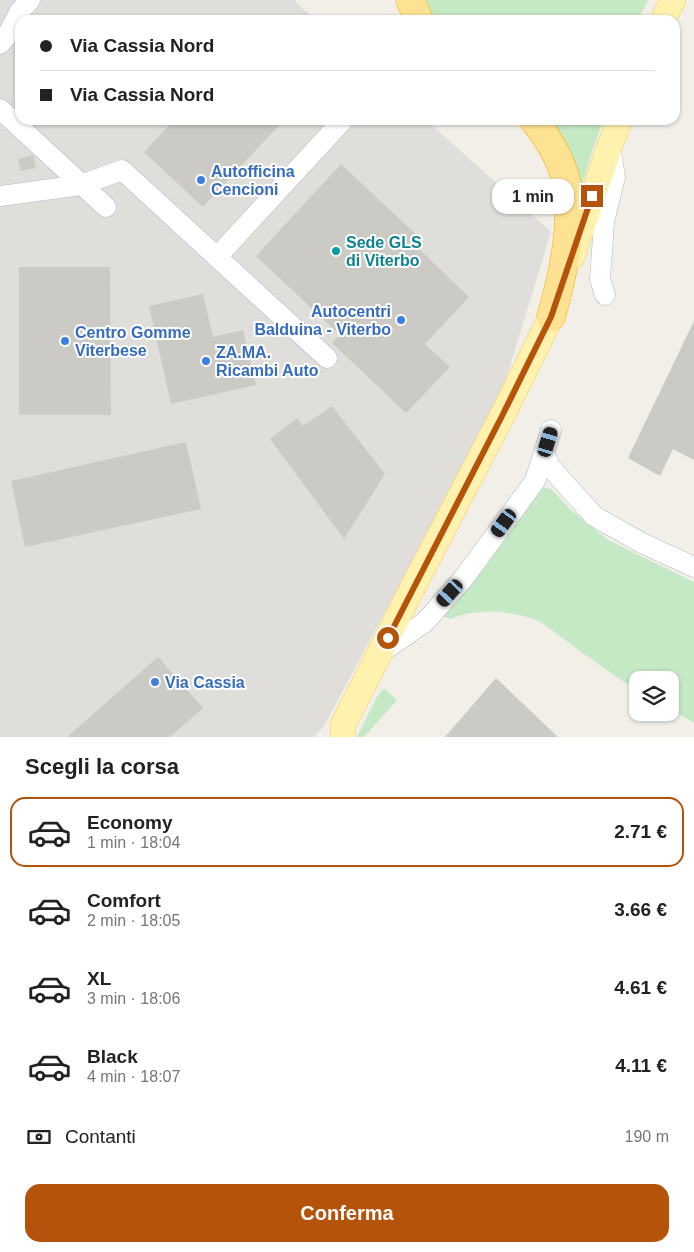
<!DOCTYPE html>
<html lang="it">
<head>
<meta charset="utf-8">
<style>
  :root { --surface:#fff; --page:#f6f6f6; --text:#222; --muted:#767676; --line:#e0e0e0; --accent:#b45309 }
  body { margin:0; font-family:Arial,sans-serif; background:var(--page); color:var(--text); height:100vh; display:flex; flex-direction:column; font-size:19px; white-space:nowrap }
  * { box-sizing:border-box; margin:0 }
  p { font-size:16px; color:var(--muted) }
  .icon { flex:none; width:28px; height:28px; fill:none; stroke:currentColor; stroke-width:2; stroke-linecap:round; stroke-linejoin:round }
  .map { position:relative; height:737px; overflow:hidden }
  .sheet { display:flex; flex-direction:column; background:var(--surface); flex:1 }
  .sheet>* { flex:none }
  .top-card { position:absolute; left:15px; top:15px; width:665px; height:110px; border-radius:15px; box-shadow:0 1px 4px #0004; display:grid; align-content:center; height:110px; padding:0 25px; background:var(--surface) }
  .buttons { position:absolute; left:629px; top:671px; display:grid; gap:10px }
  .buttons a { display:grid; place-items:center; width:50px; height:50px; border-radius:10px; background:var(--surface); box-shadow:0 1px 4px #0004; font-size:25px }
  .end { position:absolute; width:22px; height:22px; margin:-11px; border:6px solid #b45309; background:#fff; box-shadow:0 0 0 2px #fff }
  .from { border-radius:50% }
  .bubble { position:absolute; height:35px; border-radius:15px; background:var(--surface); box-shadow:0 1px 4px #0004; font-size:16px; font-weight:700; line-height:35px; text-align:center }
  .car { position:absolute; width:15px; height:30px; margin:-15px -8px; border-radius:6px; box-shadow:0 0 4px 1px #0007; background:linear-gradient(#222 24%,#8ab4d8 0 40%,#222 0 76%,#8ab4d8 0 86%,#222 0) }
  .top-card b { display:flex; align-items:center; gap:18px; height:48px; font-size:19px }
  .top-card b+b { border-top:1px solid var(--line) }
  .top-card i { width:12px; height:12px; background:var(--text) }
  ul { padding:0; list-style:none }
  li { display:flex; align-items:center; gap:15px; height:70px; margin:0 10px 8px; padding:0 15px; border:2px solid transparent; border-radius:15px }
  li div { flex:1 }
  li b { display:block; font-size:19px }
  li em { font-style:normal; font-weight:700 }
  li.selected { border-color:var(--accent) }
  li>.icon { width:45px; height:45px; stroke-width:1.5 }
  h2 { padding:0 25px; font-size:22px; line-height:60px }
  .pay { display:flex; align-items:center; gap:12px; height:55px; padding:0 25px; font-size:19px }
  .pay p { margin-inline-start:auto }
  .action { display:flex; gap:10px; margin-top:auto; padding:10px 25px }
  .action a { flex:1; height:58px; border-radius:15px; background:var(--accent); color:#fff; font-size:20px; font-weight:700; line-height:58px; text-align:center }
  .map>svg:first-child { display:block }
  .industrial { fill:#e0deda }
  .green { fill:#c5e8c5 }
  .building { fill:#cccac5 }
  .lines { fill:none; stroke-linecap:round; stroke-linejoin:round }
  .minor-casing { stroke:#b5b8bc; stroke-width:21 }
  .major-casing { stroke:#f2c960; stroke-width:26 }
  .highway-casing { stroke:#f9ab00; stroke-width:29 }
  .minor { stroke:#fff; stroke-width:20 }
  .major { stroke:#fff2af; stroke-width:25 }
  .highway { stroke:#fde293; stroke-width:28 }
  .route { stroke:#b45309; stroke-width:6 }
  .shop-dot { fill:#3f7fe0; stroke:#fff; stroke-width:2 }
  .culture-dot { fill:#0f9aa8; stroke:#fff; stroke-width:2 }
  .labels { text-anchor:middle; dominant-baseline:central; stroke-width:4; stroke-linejoin:round; paint-order:stroke }
  .shop-label { font-size:16px; font-weight:bold; fill:#366cbe; stroke:#fff; text-anchor:start }
  .culture-label { font-size:16px; font-weight:bold; fill:#0d838f; stroke:#fff; text-anchor:start }
</style>
</head>
<body>
<div class="map">
<svg width="694" height="737" viewBox="0 0 694 737">
  <rect width="100%" height="100%" fill="#f1efe8"/>
  <path class="industrial" d="M0,0H294L315,20H20V120H426L551,232L507,376L474,446L324,726L314,737H0Z"/>
  <path class="green" d="M421,0H648L638,20H431Z
    M542,120H603L590,158L574,213Z
    M540,487L551,489L571,510L608,540L694,582V723L670,709V680H638L637,690C612,675 589,657 565,640C556,634 546,624 536,620C508,610 479,608 450,619L443,616L487,565L534,493Z
    M384,688L397,700L364,737H357L377,697Z"/>
  <path class="building" d="M174,120H284L203,207L144,152Z
    M33,155L36,168L21,171L18,159Z
    M341,164L422,240L416,246L469,297L425,344L450,367L406,413L332,343L340,335L256,256Z
    M19,267H110L111,415H19Z
    M203,294L213,337L243,330L256,385L171,404L149,306Z
    M694,321V460L673,449L660,476L628,458Z
    M332,406L385,474L344,539L270,439L297,418L303,426Z
    M186,442L201,509L25,547L11,481Z
    M158,657L203,708L170,737H67Z
    M496,678L558,737H445Z"/>
  <g class="lines">
    <defs>
      <path id="minor" d="M0,44L7,36L20,11L30,0
        M0,109L106,207
        M0,196L81,185L122,170L327,358
        M217,257L343,120
        M605,295L600,279L604,222L615,177L610,145
        M544,454L551,468L594,516L642,543L694,567
        M380,653L425,622L463,579L535,481L551,430"/>
      <path id="major" d="M663,20L673,0
        M572,257L610,145L620,120
        M343,737V725L416,581L502,416L551,317L558,297"/>
      <path id="highway" d="M410,0L419,20
        M534,120C548,138 561,159 566,181C575,223 563,276 551,317"/>
    </defs>
    <use href="#minor" class="minor-casing"/>
    <use href="#major" class="major-casing"/>
    <use href="#highway" class="highway-casing"/>
    <use href="#minor" class="minor"/>
    <use href="#major" class="major"/>
    <use href="#highway" class="highway"/>
  </g>
  <g class="lines">
    <path class="route" d="M388,638L502,416L551,317L592,196"/>
  </g>
  <g class="shop-dot">
    <circle cx="201" cy="180" r="5"/>
    <circle cx="401" cy="320" r="5"/>
    <circle cx="65" cy="341" r="5"/>
    <circle cx="206" cy="361" r="5"/>
    <circle cx="155" cy="682" r="5"/>
  </g>
  <circle class="culture-dot" cx="336" cy="251" r="5"/>
  <g class="labels">
    <g class="shop-label">
      <text x="211" y="171">Autofficina<tspan x="211" dy="18">Cencioni</tspan></text>
      <text x="391" y="311" text-anchor="end">Autocentri<tspan x="391" dy="18">Balduina - Viterbo</tspan></text>
      <text x="75" y="332">Centro Gomme<tspan x="75" dy="18">Viterbese</tspan></text>
      <text x="216" y="352">ZA.MA.<tspan x="216" dy="18">Ricambi Auto</tspan></text>
      <text x="165" y="682">Via Cassia</text>
    </g>
    <g class="culture-label">
      <text x="346" y="242">Sede GLS<tspan x="346" dy="18">di Viterbo</tspan></text>
    </g>
  </g>
</svg>
<div class="buttons">
<a><svg class="icon" aria-label="layers" viewBox="0 0 24 24"><path d="M12 4l9 5-9 5-9-5zM3 14l9 5 9-5"/></svg></a>
</div>
<i class="end from" style="left:388px;top:638px"></i>
<i class="end" style="left:592px;top:196px"></i>
<div class="bubble" style="left:492px;top:179px;width:82px">1 min</div>
<i class="car" style="left:548px;top:442px;rotate:17deg"></i>
<i class="car" style="left:504px;top:523px;rotate:216deg"></i>
<i class="car" style="left:450px;top:593px;rotate:222deg"></i>
<div class="top-card">
<b><i class="from"></i>Via Cassia Nord</b>
<b><i></i>Via Cassia Nord</b>
</div>
</div>
<section class="sheet">
<h2>Scegli la corsa</h2>
<ul>
<li class="selected"><svg class="icon" aria-label="car" viewBox="0 0 24 24"><path d="M5 17H2v-5l4-1 3-4h7l3 4 3 1v5h-3M9 17h6M6 11h13"/><circle cx="7" cy="17" r="2"/><circle cx="17" cy="17" r="2"/></svg><div><b>Economy</b><p>1 min · 18:04</p></div><em>2.71 €</em></li>
<li><svg class="icon" aria-label="car" viewBox="0 0 24 24"><path d="M5 17H2v-5l4-1 3-4h7l3 4 3 1v5h-3M9 17h6M6 11h13"/><circle cx="7" cy="17" r="2"/><circle cx="17" cy="17" r="2"/></svg><div><b>Comfort</b><p>2 min · 18:05</p></div><em>3.66 €</em></li>
<li><svg class="icon" aria-label="car" viewBox="0 0 24 24"><path d="M5 17H2v-5l4-1 3-4h7l3 4 3 1v5h-3M9 17h6M6 11h13"/><circle cx="7" cy="17" r="2"/><circle cx="17" cy="17" r="2"/></svg><div><b>XL</b><p>3 min · 18:06</p></div><em>4.61 €</em></li>
<li><svg class="icon" aria-label="car" viewBox="0 0 24 24"><path d="M5 17H2v-5l4-1 3-4h7l3 4 3 1v5h-3M9 17h6M6 11h13"/><circle cx="7" cy="17" r="2"/><circle cx="17" cy="17" r="2"/></svg><div><b>Black</b><p>4 min · 18:07</p></div><em>4.11 €</em></li>
</ul>
<div class="pay"><svg class="icon" aria-label="cash" viewBox="0 0 24 24"><path d="M3 7h18v10H3z"/><circle cx="12" cy="12" r="2"/></svg>Contanti<p>190 m</p></div>
<div class="action"><a>Conferma</a></div>
</section>
</body>
</html>
